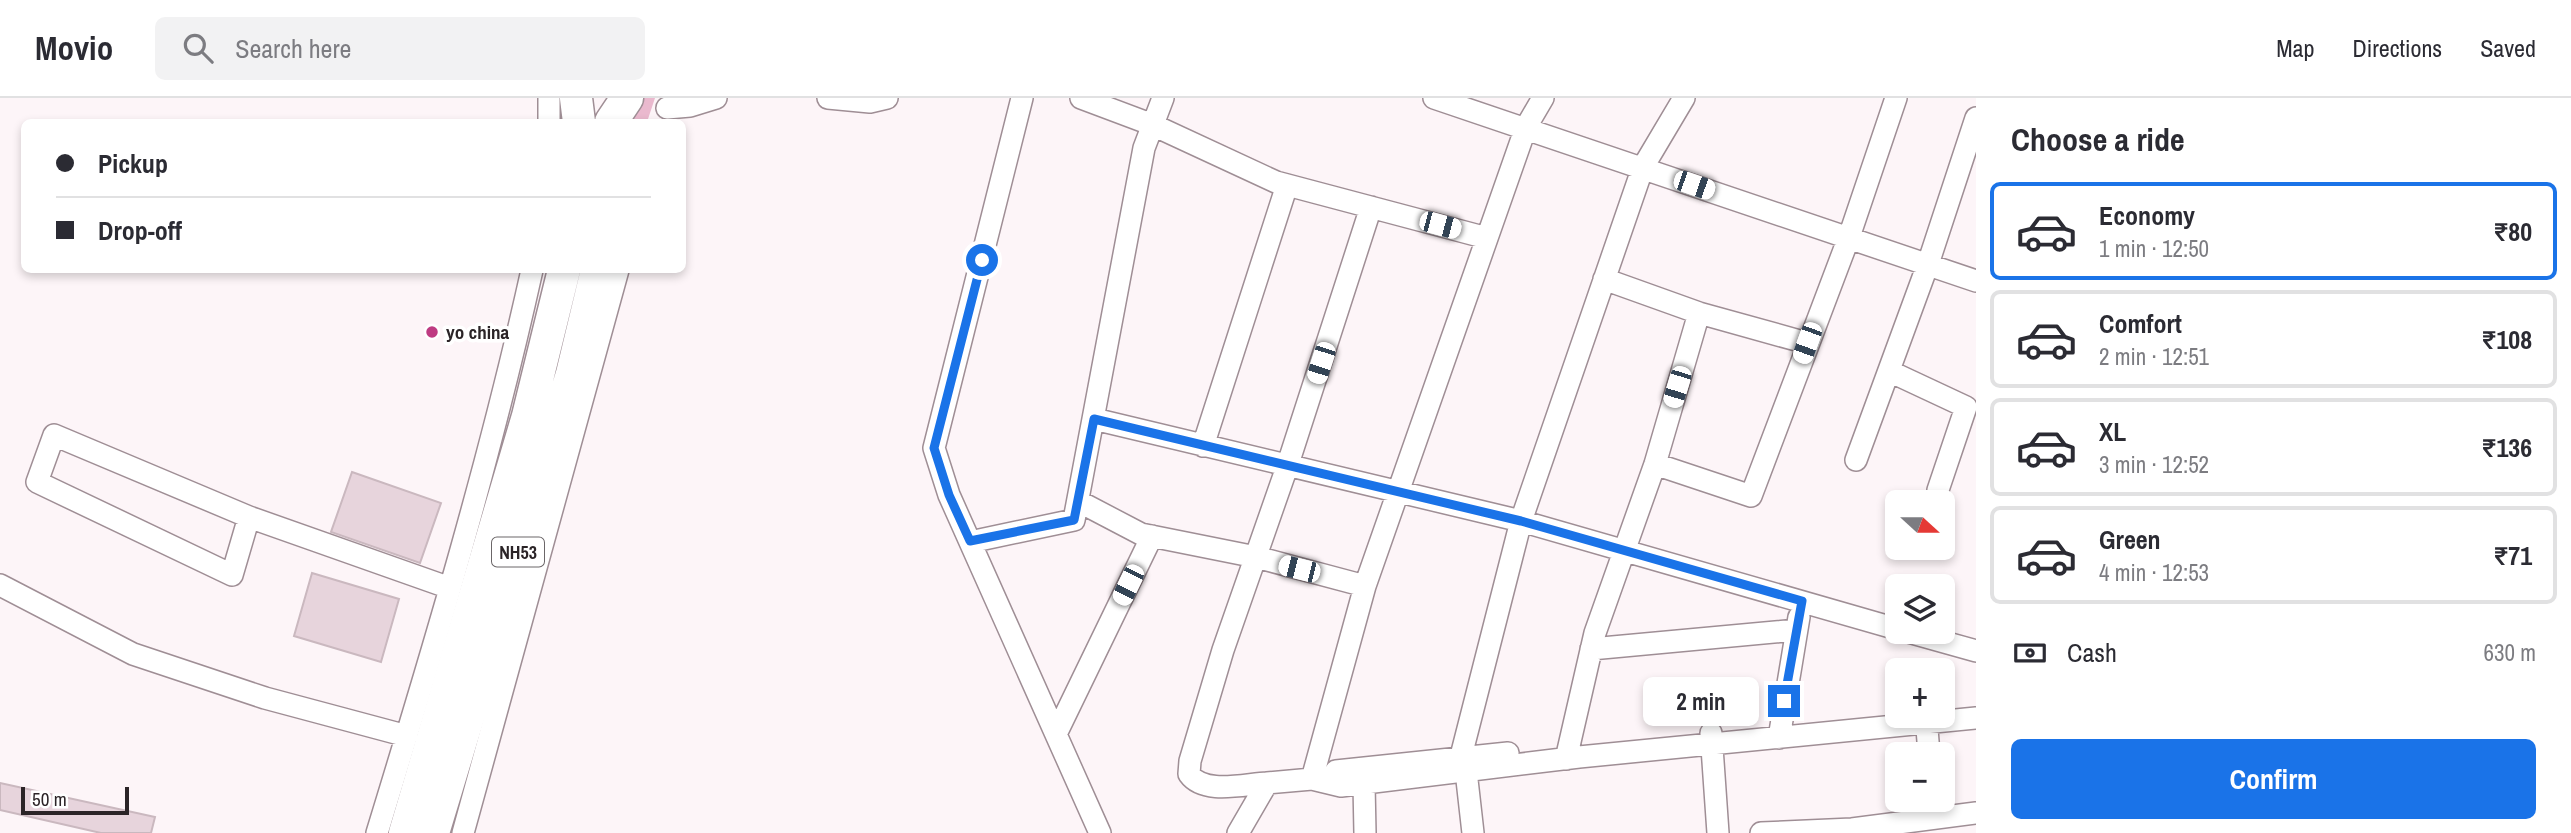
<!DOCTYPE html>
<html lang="en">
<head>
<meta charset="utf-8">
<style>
  :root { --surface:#fff; --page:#f2f2f3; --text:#2b2b33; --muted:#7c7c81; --line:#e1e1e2; --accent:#1a73e8 }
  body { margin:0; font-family:"Archivo Narrow",sans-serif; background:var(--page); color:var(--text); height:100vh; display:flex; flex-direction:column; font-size:26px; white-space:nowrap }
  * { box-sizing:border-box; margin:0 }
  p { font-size:23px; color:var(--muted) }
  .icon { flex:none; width:38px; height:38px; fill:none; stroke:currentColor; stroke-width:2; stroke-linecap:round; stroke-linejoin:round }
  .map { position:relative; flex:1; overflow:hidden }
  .side { display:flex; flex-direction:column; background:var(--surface); width:595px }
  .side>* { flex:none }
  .guide { position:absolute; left:21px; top:21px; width:665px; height:154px; border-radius:10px; box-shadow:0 4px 10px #0003; display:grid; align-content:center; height:154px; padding:0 35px; background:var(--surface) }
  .needle { width:46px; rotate:111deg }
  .controls { position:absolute; left:1885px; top:392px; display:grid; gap:14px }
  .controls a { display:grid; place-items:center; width:70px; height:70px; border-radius:10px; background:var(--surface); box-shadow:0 4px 10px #0003; font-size:35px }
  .scale { position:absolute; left:21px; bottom:18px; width:108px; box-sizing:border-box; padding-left:7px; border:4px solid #2b2427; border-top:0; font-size:19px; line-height:24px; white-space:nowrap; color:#2b2427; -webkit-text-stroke:5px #fff; paint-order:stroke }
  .end { position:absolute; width:32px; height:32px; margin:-16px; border:9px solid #1a73e8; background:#fff; box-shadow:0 0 0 4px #fff }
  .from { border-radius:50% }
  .bubble { position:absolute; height:49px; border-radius:10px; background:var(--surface); box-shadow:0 4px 10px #0003; font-size:23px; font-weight:700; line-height:49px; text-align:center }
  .car { position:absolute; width:21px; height:42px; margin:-21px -10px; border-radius:9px; box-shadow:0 0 5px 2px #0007; background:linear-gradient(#fff 24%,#345 0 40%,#fff 0 76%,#345 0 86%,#fff 0) }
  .guide b { display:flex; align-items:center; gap:24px; height:66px; font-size:26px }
  .guide b+b { border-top:2px solid var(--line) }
  .guide i { width:18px; height:18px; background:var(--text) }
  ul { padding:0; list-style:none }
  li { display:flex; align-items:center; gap:21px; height:98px; margin:0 14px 10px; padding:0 21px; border:4px solid var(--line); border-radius:10px }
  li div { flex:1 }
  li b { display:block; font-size:26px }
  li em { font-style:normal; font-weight:700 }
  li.active { border-color:var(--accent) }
  li>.icon { width:63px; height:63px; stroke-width:1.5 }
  h2 { padding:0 35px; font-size:32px; line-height:84px }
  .pay { display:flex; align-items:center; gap:18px; height:77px; padding:0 35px; font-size:26px }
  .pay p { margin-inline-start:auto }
  .button { display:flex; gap:14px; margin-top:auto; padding:14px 35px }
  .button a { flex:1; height:80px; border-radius:10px; background:var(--accent); color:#fff; font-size:28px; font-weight:700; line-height:80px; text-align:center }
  header { display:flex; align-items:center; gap:42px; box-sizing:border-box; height:98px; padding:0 35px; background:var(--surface); border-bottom:2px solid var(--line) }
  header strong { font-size:33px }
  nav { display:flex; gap:38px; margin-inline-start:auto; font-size:24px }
  .search { width:490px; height:63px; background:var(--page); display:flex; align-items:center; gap:18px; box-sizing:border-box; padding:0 24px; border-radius:10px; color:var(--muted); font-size:26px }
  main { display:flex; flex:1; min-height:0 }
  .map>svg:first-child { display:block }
  .green { fill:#eab9ce }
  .building { fill:#e7d4dc; stroke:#cab8bf; stroke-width:2 }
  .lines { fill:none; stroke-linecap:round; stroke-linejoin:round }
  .minor-casing { stroke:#9f8e95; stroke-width:24 }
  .highway-casing { stroke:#9f8e95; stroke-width:35 }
  .minor { stroke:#fff; stroke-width:21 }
  .highway { stroke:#fff; stroke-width:32 }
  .route { stroke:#1a73e8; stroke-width:9 }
  .poi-dot { fill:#be3b82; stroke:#fff; stroke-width:2.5 }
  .labels { text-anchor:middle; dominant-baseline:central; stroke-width:7; stroke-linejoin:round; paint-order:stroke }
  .shield { fill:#fff; stroke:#6b6668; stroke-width:2 }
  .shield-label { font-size:18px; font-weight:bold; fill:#2b2427 }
  .poi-label { font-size:19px; font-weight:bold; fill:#2b2427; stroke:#fff; text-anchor:start }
</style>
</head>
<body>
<header>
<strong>Movio</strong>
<div class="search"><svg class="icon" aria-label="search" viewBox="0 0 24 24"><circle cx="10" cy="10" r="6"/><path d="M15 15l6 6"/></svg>Search here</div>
<nav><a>Map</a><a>Directions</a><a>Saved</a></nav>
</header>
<main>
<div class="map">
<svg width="1976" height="735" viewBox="0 0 1976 735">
  <rect width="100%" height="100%" fill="#fdf5f8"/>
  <path class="green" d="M634,0H655L647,24H628Z"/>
  <path class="building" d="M352,374L441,405L420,465L331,434Z
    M312,475L399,501L381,564L294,538Z
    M0,685L155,719L151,735H101L0,712Z"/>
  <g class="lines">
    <defs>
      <path id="minor" d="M828,0L870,4L887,0
        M1022,0L934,350L949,397L1100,735
        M1081,0L1153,27L1276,84L1487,140
        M1434,0L1976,183
        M667,10L690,8L716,0
        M549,24V0
        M1604,181L1699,215L1807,245
        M1889,273L1966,309L1938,392
        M1094,321L1521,423L1643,69L1684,0
        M1203,348L1287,87
        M1856,362L1928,166L1976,20
        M1655,366L1751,398L1849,139L1896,0
        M1078,403L1141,436L1256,459L1365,488
        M249,419L54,337L37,384L232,477L249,419L450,490
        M970,444L1074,422L1144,50L1163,0
        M0,487L133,556L265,600L407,638
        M1908,534L1976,553
        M1591,551L1797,532
        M1926,618L1929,656
        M1057,634L1152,438
        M1711,635L1718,735
        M1779,640L1799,519
        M1566,661L1595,535L1655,366L1699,215
        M1312,681L1365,488L1526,29L1543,0
        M1328,683L1336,673L1508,655
        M1267,685C1244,686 1204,697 1189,676L1190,663L1223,552L1287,369L1371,109
        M1364,686L1365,735
        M377,735C434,549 490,362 532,172
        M463,735L618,172
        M1238,735L1267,685L1312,681L1341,688L1579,659L1976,620
        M1473,735L1466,673L1461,658L1521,423L1897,531
        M1761,735L1852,731L1976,715"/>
      <path id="highway" d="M576,0L579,24
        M611,24L627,0
        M405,735L528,318L564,172
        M433,735L572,276L597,172"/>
    </defs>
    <use href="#minor" class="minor-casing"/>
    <use href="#highway" class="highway-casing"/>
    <use href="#minor" class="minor"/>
    <use href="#highway" class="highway"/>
  </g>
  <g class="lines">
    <path class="route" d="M982,162L934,350L949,397L970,443L1074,422L1094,321L1521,423L1802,503L1784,603"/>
  </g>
  <circle class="poi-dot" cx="432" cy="234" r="7"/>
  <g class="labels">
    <rect class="shield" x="492" y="439.5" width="52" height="29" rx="5"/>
    <g class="shield-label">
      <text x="518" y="454">NH53</text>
    </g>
    <g class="poi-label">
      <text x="446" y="234">yo china</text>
    </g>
  </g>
</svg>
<div class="controls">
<a><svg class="needle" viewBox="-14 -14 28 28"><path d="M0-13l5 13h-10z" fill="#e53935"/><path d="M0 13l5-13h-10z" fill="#7c7c81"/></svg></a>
<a><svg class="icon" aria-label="layers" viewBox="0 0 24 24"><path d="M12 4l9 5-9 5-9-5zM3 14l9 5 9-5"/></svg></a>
<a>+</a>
<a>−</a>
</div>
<div class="scale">50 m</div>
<i class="end from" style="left:982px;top:162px"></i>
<i class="end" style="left:1784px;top:603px"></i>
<div class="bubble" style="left:1643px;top:579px;width:116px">2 min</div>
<i class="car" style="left:1694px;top:87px;rotate:109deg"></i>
<i class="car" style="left:1440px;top:127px;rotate:105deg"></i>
<i class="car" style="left:1807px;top:245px;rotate:200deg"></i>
<i class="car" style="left:1321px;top:265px;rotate:198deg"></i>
<i class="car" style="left:1677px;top:289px;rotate:197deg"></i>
<i class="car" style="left:1299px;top:471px;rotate:284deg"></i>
<i class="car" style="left:1128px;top:487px;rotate:206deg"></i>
<div class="guide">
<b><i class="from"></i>Pickup</b>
<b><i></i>Drop-off</b>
</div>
</div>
<section class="side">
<h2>Choose a ride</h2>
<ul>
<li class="active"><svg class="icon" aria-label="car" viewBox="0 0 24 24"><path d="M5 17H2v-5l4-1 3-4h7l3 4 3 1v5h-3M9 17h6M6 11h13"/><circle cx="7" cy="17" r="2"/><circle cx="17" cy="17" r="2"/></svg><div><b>Economy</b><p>1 min · 12:50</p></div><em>₹80</em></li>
<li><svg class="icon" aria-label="car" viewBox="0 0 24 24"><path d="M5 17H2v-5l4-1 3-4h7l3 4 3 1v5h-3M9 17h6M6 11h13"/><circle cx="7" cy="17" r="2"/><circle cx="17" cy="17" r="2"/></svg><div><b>Comfort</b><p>2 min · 12:51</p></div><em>₹108</em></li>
<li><svg class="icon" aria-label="car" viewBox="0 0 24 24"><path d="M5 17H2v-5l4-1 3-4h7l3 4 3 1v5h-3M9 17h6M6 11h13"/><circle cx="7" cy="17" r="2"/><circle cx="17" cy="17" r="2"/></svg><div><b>XL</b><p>3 min · 12:52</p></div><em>₹136</em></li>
<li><svg class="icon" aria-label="car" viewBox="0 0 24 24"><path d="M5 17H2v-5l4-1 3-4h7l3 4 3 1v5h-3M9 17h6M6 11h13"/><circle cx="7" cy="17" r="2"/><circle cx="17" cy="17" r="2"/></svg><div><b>Green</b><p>4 min · 12:53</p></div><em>₹71</em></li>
</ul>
<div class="pay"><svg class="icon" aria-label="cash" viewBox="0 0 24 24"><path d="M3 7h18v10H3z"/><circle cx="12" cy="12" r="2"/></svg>Cash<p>630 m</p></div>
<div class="button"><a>Confirm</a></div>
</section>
</main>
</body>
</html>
